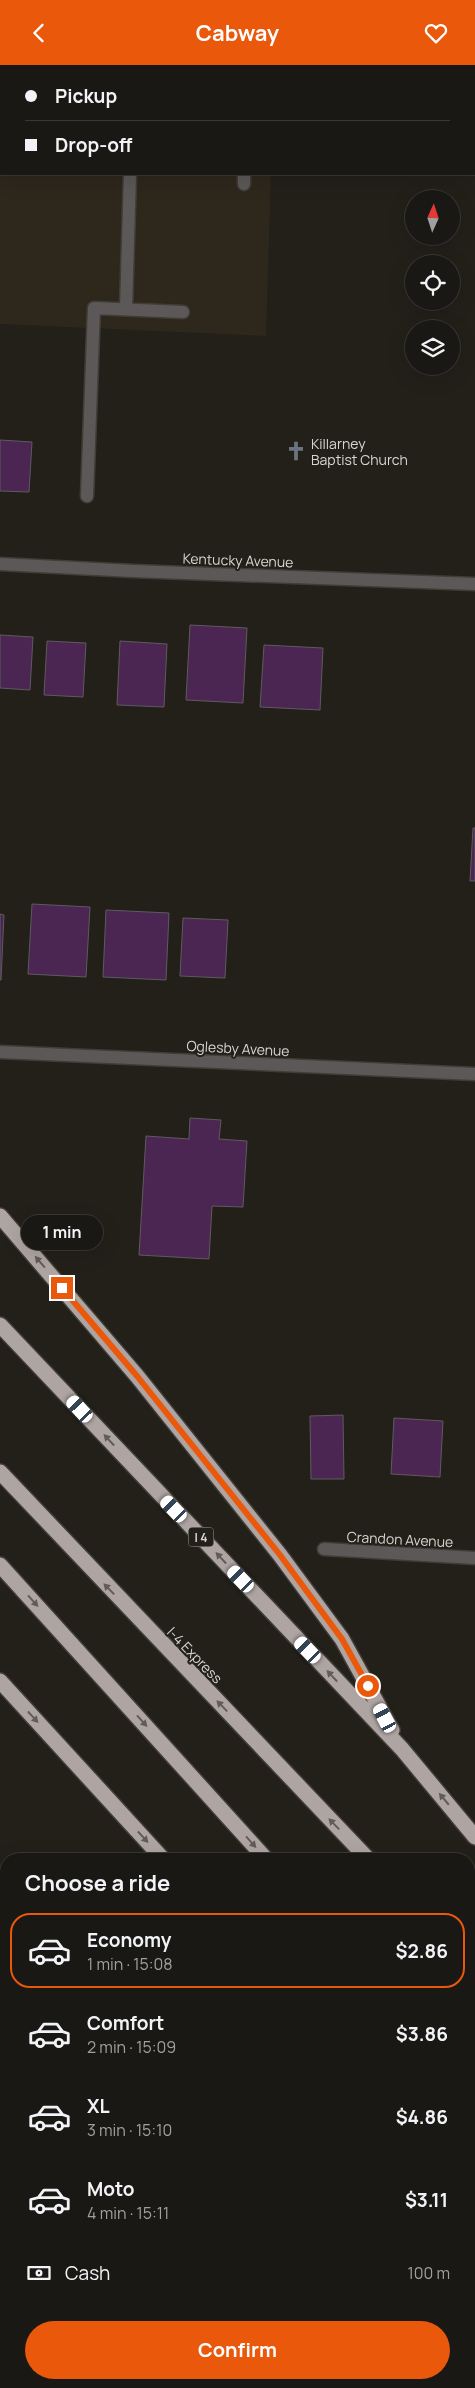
<!DOCTYPE html>
<html lang="en">
<head>
<meta charset="utf-8">
<style>
  :root { --surface:#1a1814; --page:#23211d; --text:#f1f3f6; --muted:#9fa0a0; --line:#383734; --accent:#ea580c }
  body { margin:0; font-family:Manrope,sans-serif; background:var(--page); color:var(--text); height:100vh; display:flex; flex-direction:column; font-size:19px; white-space:nowrap }
  * { box-sizing:border-box; margin:0 }
  p { font-size:16px; color:var(--muted) }
  .icon { flex:none; width:28px; height:28px; fill:none; stroke:currentColor; stroke-width:2; stroke-linecap:round; stroke-linejoin:round }
  .map { position:relative; flex:1; overflow:hidden }
  .panel { position:absolute; left:0px; top:1788px; width:475px; height:536px; display:flex; flex-direction:column; background:var(--surface); border-radius:20px 20px 0 0; box-shadow:0 5px 20px #0002,0 0 0 1px var(--line) }
  .panel>* { flex:none }
  .guide { position:absolute; left:0px; top:0px; width:475px; height:110px; box-shadow:0 5px 20px #0002,0 0 0 1px var(--line); display:grid; align-content:center; height:110px; padding:0 25px; background:var(--surface) }
  .needle { width:32px; rotate:3deg }
  .controls { position:absolute; left:405px; top:125px; display:grid; gap:10px }
  .controls a { display:grid; place-items:center; width:55px; height:55px; border-radius:50%; background:var(--surface); box-shadow:0 5px 20px #0002,0 0 0 1px var(--line); font-size:25px }
  .end { position:absolute; width:22px; height:22px; margin:-11px; border:6px solid #ea580c; background:#fff; box-shadow:0 0 0 2px #fff }
  .from { border-radius:50% }
  .bubble { position:absolute; height:35px; border-radius:18px; background:var(--surface); box-shadow:0 5px 20px #0002,0 0 0 1px var(--line); font-size:16px; font-weight:700; line-height:35px; text-align:center }
  .car { position:absolute; width:15px; height:30px; margin:-15px -8px; border-radius:6px; box-shadow:0 0 4px 1px #0007; background:linear-gradient(#fff 24%,#345 0 40%,#fff 0 76%,#345 0 86%,#fff 0) }
  .guide b { display:flex; align-items:center; gap:18px; height:48px; font-size:19px }
  .guide b+b { border-top:1px solid var(--line) }
  .guide i { width:12px; height:12px; background:var(--text) }
  ul { padding:0; list-style:none }
  li { display:flex; align-items:center; gap:15px; height:75px; margin:0 10px 8px; padding:0 15px; border:2px solid transparent; border-radius:20px }
  li div { flex:1 }
  li b { display:block; font-size:19px }
  li em { font-style:normal; font-weight:700 }
  li.selected { border-color:var(--accent) }
  li>.icon { width:45px; height:45px; stroke-width:1.5 }
  h2 { padding:0 25px; font-size:22px; line-height:60px }
  .pay { display:flex; align-items:center; gap:12px; height:55px; padding:0 25px; font-size:19px }
  .pay p { margin-inline-start:auto }
  .action { display:flex; gap:10px; margin-top:auto; padding:10px 25px }
  .action a { flex:1; height:58px; border-radius:30px; background:var(--accent); color:#fff; font-size:20px; font-weight:700; line-height:58px; text-align:center }
  header { display:flex; justify-content:space-between; align-items:center; height:65px; padding:0 25px; background:var(--accent); color:#fff; font-size:22px; font-weight:700 }
  .map>svg:first-child { display:block }
  .built { fill:#2d271c }
  .green { fill:#464c1a }
  .building { fill:#4b2652; stroke:#5f5a60 }
  .lines { fill:none; stroke-linecap:round; stroke-linejoin:round }
  .minor-casing { stroke:#403d38; stroke-width:15 }
  .major-casing { stroke:#403d38; stroke-width:15 }
  .highway-casing { stroke:#403d38; stroke-width:18 }
  .path { stroke:#76746f; stroke-width:3; stroke-dasharray:2.5 4; stroke-linecap:butt }
  .minor { stroke:#5b5857; stroke-width:12 }
  .major { stroke:#978f8d; stroke-width:12 }
  .highway { stroke:#aea5a3; stroke-width:15 }
  .oneway { fill:#625c58 }
  .route { stroke:#ea580c; stroke-width:6 }
  .labels { text-anchor:middle; dominant-baseline:central; stroke-width:4; stroke-linejoin:round; paint-order:stroke }
  .shield { fill:#23201a; stroke:#a29f9c; stroke-width:1 }
  .shield-label { font-size:12px; font-weight:bold; fill:#d8d6d3 }
  .poi-label { font-size:14px; fill:#d8d6d3; stroke:#23201a; text-anchor:start }
  .street-label { font-size:14px; fill:#d8d6d3; stroke:#23201a }
</style>
</head>
<body>
<header><svg class="icon" aria-label="back" viewBox="0 0 24 24"><path d="M15 5l-7 7 7 7"/></svg>Cabway<svg class="icon" aria-label="heart" viewBox="0 0 24 24"><path d="M12 20l-8-8c-3-5 5-10 8-4 3-6 11-1 8 4z"/></svg></header>
<div class="map">
<svg width="475" height="2323" viewBox="0 0 475 2323">
  <rect width="100%" height="100%" fill="#23201a"/>
  <path class="built" d="M0,71L1,109H271L266,271L0,259Z"/>
  <path class="green" d="M0,2016H6V2318H193V2323H0Z"/>
  <path class="building" d="M0,375L32,377L29,427L0,426Z
    M190,560L247,563L243,638L186,635Z
    M0,570L33,572L30,625L0,623Z
    M47,576L86,578L83,632L44,630Z
    M120,576L167,579L164,642L117,640Z
    M264,580L323,583L320,645L260,642Z
    M473,763H475V816H470Z
    M32,839L90,842L86,912L28,909Z
    M106,845L169,848L166,915L103,912Z
    M0,849L4,850L1,915H0Z
    M183,853L228,855L225,913L180,911Z
    M190,1053L221,1055L219,1074L247,1076L243,1142L212,1141L209,1194L139,1190L146,1071L189,1074Z
    M343,1350L344,1414H311L310,1351Z
    M394,1353L443,1356L440,1412L391,1409Z
    M304,2318H394L393,2323H304Z"/>
  <g class="lines">
    <defs>
      <path id="minor" d="M244,119V109
        M126,244L130,109
        M87,431L94,243L183,247
        M0,499L133,506L475,519
        M0,987L475,1009
        M324,1484L475,1493
        M0,1962H6
        M469,1985H475
        M225,2323V2318"/>
      <path id="major" d="M0,7H1
        M474,18H475"/>
      <path id="highway" d="M0,1151L137,1311L280,1490L342,1574L392,1665
        M0,1260L402,1684L475,1772
        M0,1407L368,1794
        M0,1500L266,1794
        M0,1616L163,1794
        M469,1909L475,1916
        M469,2019L475,2026
        M469,2165L475,2173"/>
    </defs>
    <use href="#minor" class="minor-casing"/>
    <use href="#major" class="major-casing"/>
    <use href="#highway" class="highway-casing"/>
    <path class="path" d="M0,2036L6,2037
      M132,2323V2318"/>
    <use href="#minor" class="minor"/>
    <use href="#major" class="major"/>
    <use href="#highway" class="highway"/>
  </g>
  <defs><path id="oneway-solid" d="M-6-.8H1V-3.2L6.5 0L1 3.2V.8H-6Z" transform="scale(1.25)"/></defs>
  <g class="oneway">
    <use href="#oneway-solid" transform="translate(40 1197) rotate(-131)"/>
    <use href="#oneway-solid" transform="translate(109 1375) rotate(-133)"/>
    <use href="#oneway-solid" transform="translate(221 1493) rotate(-133)"/>
    <use href="#oneway-solid" transform="translate(109 1524) rotate(-134)"/>
    <use href="#oneway-solid" transform="translate(33 1536) rotate(48)"/>
    <use href="#oneway-solid" transform="translate(332 1611) rotate(-133)"/>
    <use href="#oneway-solid" transform="translate(222 1641) rotate(-134)"/>
    <use href="#oneway-solid" transform="translate(33 1652) rotate(47)"/>
    <use href="#oneway-solid" transform="translate(142 1656) rotate(48)"/>
    <use href="#oneway-solid" transform="translate(444 1734) rotate(-130)"/>
    <use href="#oneway-solid" transform="translate(334 1759) rotate(-134)"/>
    <use href="#oneway-solid" transform="translate(143 1772) rotate(47)"/>
    <use href="#oneway-solid" transform="translate(251 1777) rotate(48)"/>
  </g>
  <g class="lines">
    <path class="route" d="M62,1223L137,1311L280,1490L342,1574L368,1621"/>
  </g>
  <defs>
    <symbol id="church-bare" viewBox="-9 -9 18 18"><path d="M-1.2-6h2.4v3.5h3.3v2.4h-3.3V6h-2.4V-.1h-3.3v-2.4h3.3Z" fill="#6b7280" stroke="#23201a" stroke-width="2.5" paint-order="stroke"/></symbol>
  </defs>
  <g fill-rule="evenodd">
    <use href="#church-bare" x="282" y="372" width="28" height="28"/>
  </g>
  <g class="labels">
    <rect class="shield" x="188.5" y="1462.5" width="25" height="19" rx="4"/>
    <g class="shield-label">
      <text x="201" y="1472">I 4</text>
    </g>
    <g class="poi-label">
      <text x="311" y="378">Killarney<tspan x="311" dy="16">Baptist Church</tspan></text>
    </g>
    <g class="street-label">
      <text transform="translate(238 495) rotate(2)">Kentucky Avenue</text>
      <text transform="translate(238 983) rotate(3)">Oglesby Avenue</text>
      <text transform="translate(400 1474) rotate(3)">Crandon Avenue</text>
      <text transform="translate(195 1590) rotate(46)">I-4 Express</text>
    </g>
  </g>
</svg>
<div class="controls">
<a><svg class="needle" viewBox="-14 -14 28 28"><path d="M0-13l5 13h-10z" fill="#e53935"/><path d="M0 13l5-13h-10z" fill="#9fa0a0"/></svg></a>
<a><svg class="icon" aria-label="locate" viewBox="0 0 24 24"><circle cx="12" cy="12" r="6"/><path d="M12 2v4M12 18v4M2 12h4M18 12h4"/></svg></a>
<a><svg class="icon" aria-label="layers" viewBox="0 0 24 24"><path d="M12 4l9 5-9 5-9-5zM3 14l9 5 9-5"/></svg></a>
</div>
<i class="end from" style="left:368px;top:1621px"></i>
<i class="end" style="left:62px;top:1223px"></i>
<div class="bubble" style="left:21px;top:1150px;width:82px">1 min</div>
<i class="car" style="left:80px;top:1344px;rotate:317deg"></i>
<i class="car" style="left:174px;top:1444px;rotate:316deg"></i>
<i class="car" style="left:241px;top:1514px;rotate:316deg"></i>
<i class="car" style="left:308px;top:1585px;rotate:316deg"></i>
<i class="car" style="left:385px;top:1653px;rotate:332deg"></i>
<div class="guide">
<b><i class="from"></i>Pickup</b>
<b><i></i>Drop-off</b>
</div>
<section class="panel">
<h2>Choose a ride</h2>
<ul>
<li class="selected"><svg class="icon" aria-label="car" viewBox="0 0 24 24"><path d="M5 17H2v-5l4-1 3-4h7l3 4 3 1v5h-3M9 17h6M6 11h13"/><circle cx="7" cy="17" r="2"/><circle cx="17" cy="17" r="2"/></svg><div><b>Economy</b><p>1 min · 15:08</p></div><em>$2.86</em></li>
<li><svg class="icon" aria-label="car" viewBox="0 0 24 24"><path d="M5 17H2v-5l4-1 3-4h7l3 4 3 1v5h-3M9 17h6M6 11h13"/><circle cx="7" cy="17" r="2"/><circle cx="17" cy="17" r="2"/></svg><div><b>Comfort</b><p>2 min · 15:09</p></div><em>$3.86</em></li>
<li><svg class="icon" aria-label="car" viewBox="0 0 24 24"><path d="M5 17H2v-5l4-1 3-4h7l3 4 3 1v5h-3M9 17h6M6 11h13"/><circle cx="7" cy="17" r="2"/><circle cx="17" cy="17" r="2"/></svg><div><b>XL</b><p>3 min · 15:10</p></div><em>$4.86</em></li>
<li><svg class="icon" aria-label="car" viewBox="0 0 24 24"><path d="M5 17H2v-5l4-1 3-4h7l3 4 3 1v5h-3M9 17h6M6 11h13"/><circle cx="7" cy="17" r="2"/><circle cx="17" cy="17" r="2"/></svg><div><b>Moto</b><p>4 min · 15:11</p></div><em>$3.11</em></li>
</ul>
<div class="pay"><svg class="icon" aria-label="cash" viewBox="0 0 24 24"><path d="M3 7h18v10H3z"/><circle cx="12" cy="12" r="2"/></svg>Cash<p>100 m</p></div>
<div class="action"><a>Confirm</a></div>
</section>
</div>
</body>
</html>
